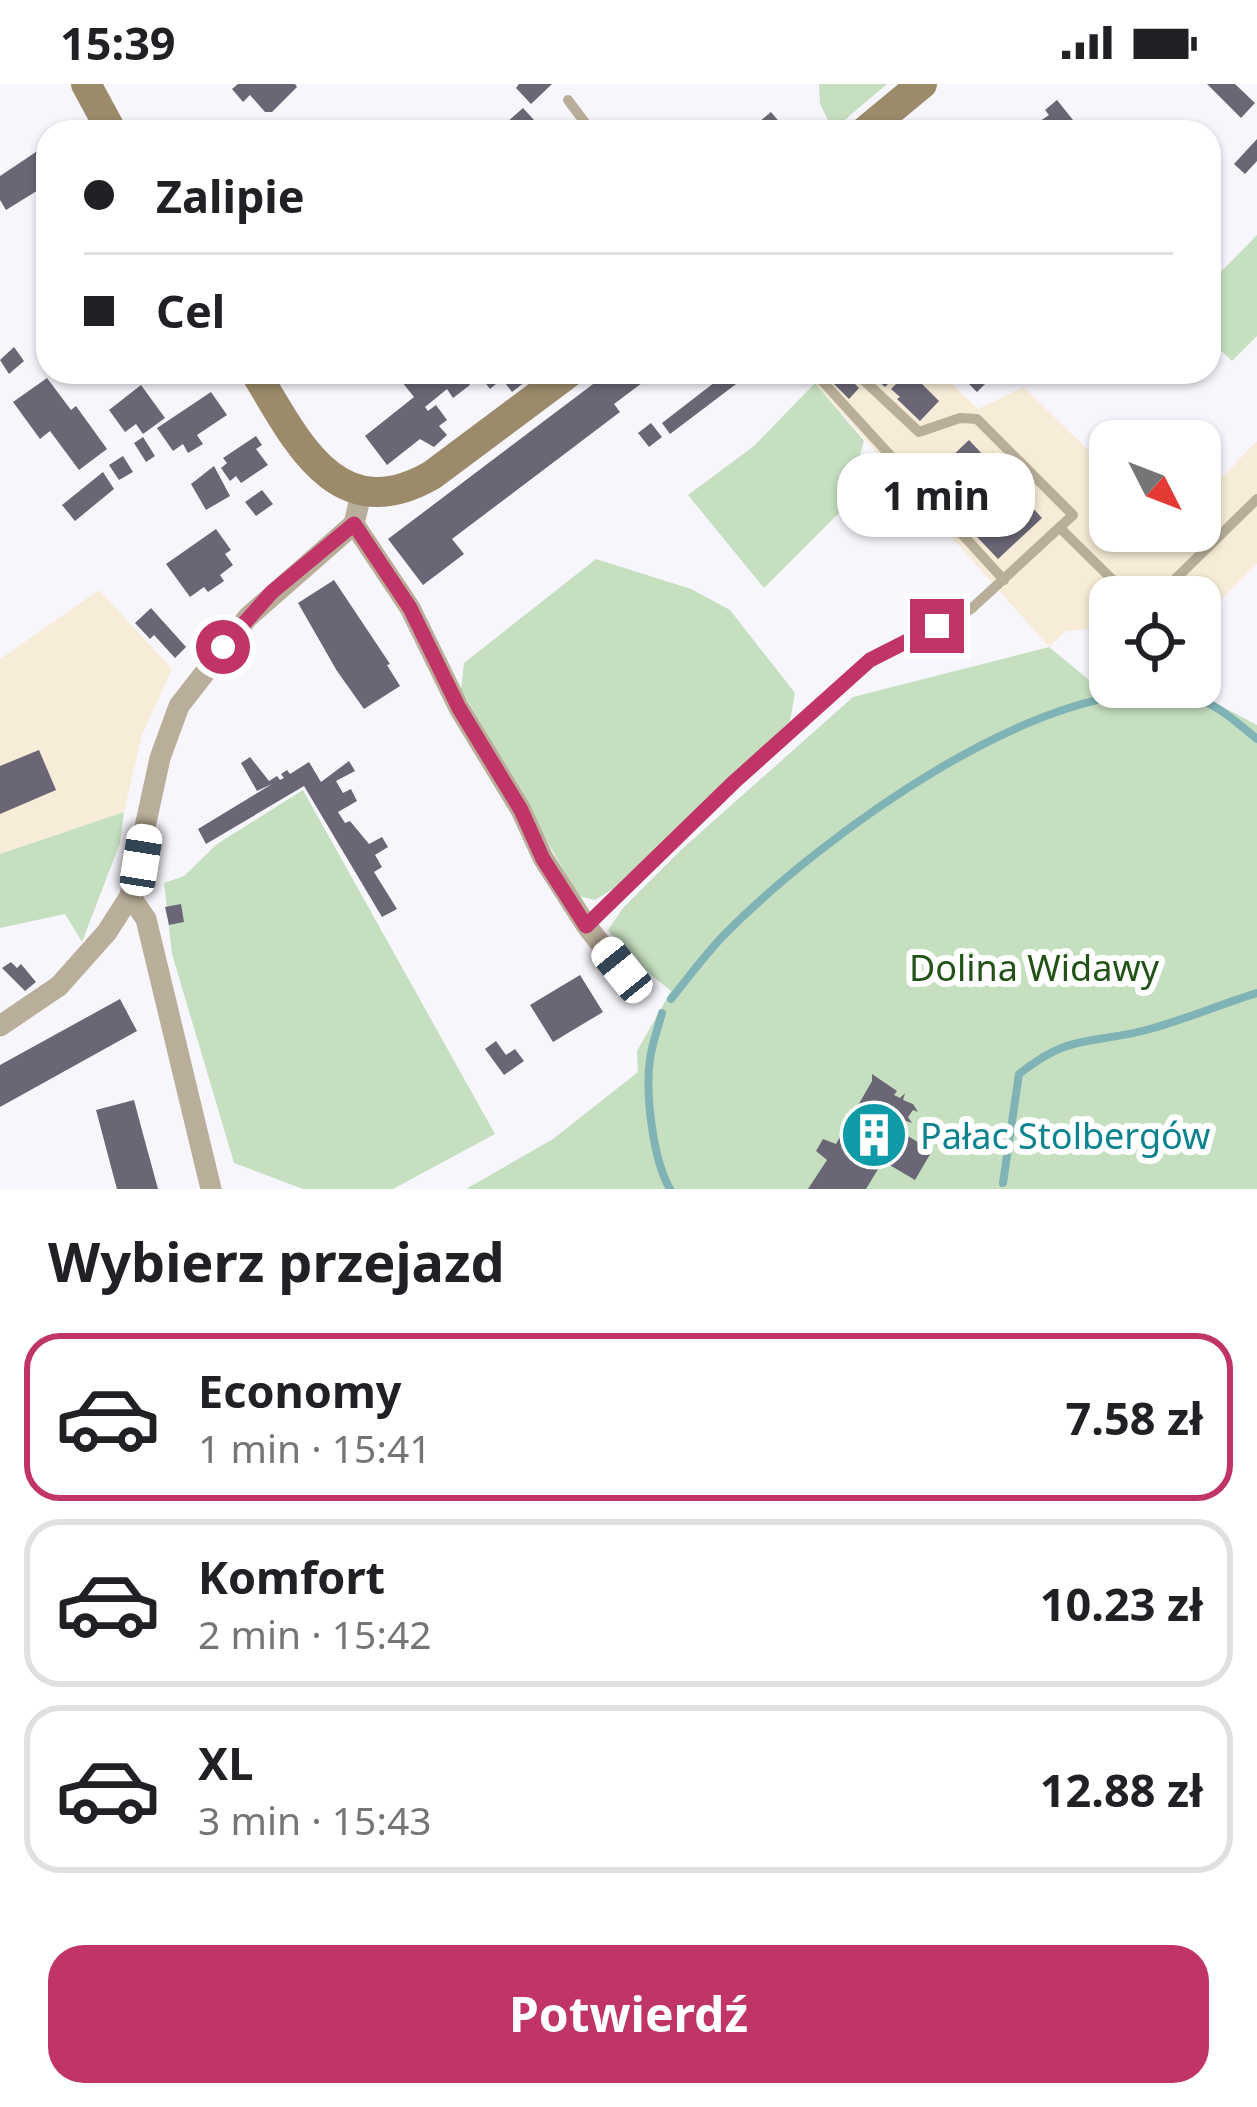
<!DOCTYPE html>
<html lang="pl">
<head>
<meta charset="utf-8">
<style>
  :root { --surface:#fff; --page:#f2f2f2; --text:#202124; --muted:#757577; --line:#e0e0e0; --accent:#c03467 }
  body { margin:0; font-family:"Noto Sans",sans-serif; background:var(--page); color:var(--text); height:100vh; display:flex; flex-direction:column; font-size:45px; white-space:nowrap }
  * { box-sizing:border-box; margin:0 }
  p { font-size:39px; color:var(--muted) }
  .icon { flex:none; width:66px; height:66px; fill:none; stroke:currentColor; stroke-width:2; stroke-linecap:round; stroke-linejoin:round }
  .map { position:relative; height:1105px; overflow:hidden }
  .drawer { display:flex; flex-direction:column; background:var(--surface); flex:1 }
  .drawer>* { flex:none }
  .top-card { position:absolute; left:36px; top:36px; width:1185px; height:264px; border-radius:36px; box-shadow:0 3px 9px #0004; display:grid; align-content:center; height:264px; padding:0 48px; background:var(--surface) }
  .needle { width:78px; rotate:132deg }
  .controls { position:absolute; left:1089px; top:336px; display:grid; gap:24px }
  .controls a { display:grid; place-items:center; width:132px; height:132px; border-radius:24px; background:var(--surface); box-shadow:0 3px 9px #0004; font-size:60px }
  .end { position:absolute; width:54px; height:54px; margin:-27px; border:15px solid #c03467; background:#fff; box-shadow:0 0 0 6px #fff }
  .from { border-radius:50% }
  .bubble { position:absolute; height:84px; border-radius:36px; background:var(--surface); box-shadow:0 3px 9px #0004; font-size:39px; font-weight:700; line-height:84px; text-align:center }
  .car { position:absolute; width:36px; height:72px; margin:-36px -18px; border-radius:15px; box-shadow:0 0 9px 3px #0007; background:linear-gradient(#fff 24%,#345 0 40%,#fff 0 76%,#345 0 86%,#fff 0) }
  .top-card b { display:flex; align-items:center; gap:42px; height:114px; font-size:45px }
  .top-card b+b { border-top:3px solid var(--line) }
  .top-card i { width:30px; height:30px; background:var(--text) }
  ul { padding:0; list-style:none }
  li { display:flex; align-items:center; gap:36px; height:168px; margin:0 24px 18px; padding:0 24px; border:6px solid var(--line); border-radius:36px }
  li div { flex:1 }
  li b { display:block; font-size:45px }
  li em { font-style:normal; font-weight:700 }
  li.selected { border-color:var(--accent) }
  li>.icon { width:108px; height:108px; stroke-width:1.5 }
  h2 { padding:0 48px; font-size:54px; line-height:144px }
  .cta { display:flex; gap:24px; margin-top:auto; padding:24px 48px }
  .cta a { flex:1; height:138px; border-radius:36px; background:var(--accent); color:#fff; font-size:48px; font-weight:700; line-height:138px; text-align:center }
  .status { display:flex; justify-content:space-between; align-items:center; height:84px; padding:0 60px; background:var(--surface); direction:ltr }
  .status svg { height:33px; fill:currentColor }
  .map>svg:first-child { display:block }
  .commercial { fill:#f6ecd7 }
  .green { fill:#c6dfc1 }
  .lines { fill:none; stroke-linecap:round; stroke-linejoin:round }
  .stream { stroke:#80b3b5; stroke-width:8 }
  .building { fill:#6b6676 }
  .service { stroke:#b9ae99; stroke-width:10 }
  .minor { stroke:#b9ae99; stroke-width:21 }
  .secondary { stroke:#9b8b6b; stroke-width:30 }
  .route { stroke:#c03467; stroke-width:15 }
  .labels { text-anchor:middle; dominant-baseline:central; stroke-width:12; stroke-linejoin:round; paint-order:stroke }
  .park-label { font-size:36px; fill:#225218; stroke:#fff }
  .culture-label { font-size:36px; fill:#0d838f; stroke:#fff; text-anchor:start }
</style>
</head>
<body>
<div class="status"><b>15:39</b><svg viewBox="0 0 49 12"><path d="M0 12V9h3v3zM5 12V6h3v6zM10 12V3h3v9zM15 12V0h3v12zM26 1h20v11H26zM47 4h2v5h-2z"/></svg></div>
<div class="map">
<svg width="1257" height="1105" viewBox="0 0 1257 1105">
  <rect width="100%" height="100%" fill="#f8f6fd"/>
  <path class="commercial" d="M825,288H939L978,325L1024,303L1110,388V447H1200V416L1257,357V480L1200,536V513H1110V543L1066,547L1049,563L815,299Z
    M99,506L172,585L142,651L124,728L0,770V575Z"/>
  <path class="green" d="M819,0H887L833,46L820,20Z
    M1257,151V252L1232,277L1209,255V200Z
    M815,299L864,357L845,423L764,504L688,411L754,362Z
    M596,475L691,505L730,526L795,609L790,637L615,804L595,816L578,812L461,605L464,579Z
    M1049,563L1099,604L1185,603L1257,641V1105H466L553,1055L638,988L637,967L671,907L626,871L608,846L623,824L682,765L853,613Z
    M303,706L495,1050L393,1105H303L234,1079L172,870L164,799L184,792L217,760Z
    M124,728L120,759L82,858L65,830L0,844V770Z"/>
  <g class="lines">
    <path class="stream" d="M671,915C688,894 704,872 723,852C817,756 1048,583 1188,612C1216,618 1236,638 1257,655
      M662,929C658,944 652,960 650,975C645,1009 653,1076 670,1105
      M1003,1099L1019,990C1071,948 1092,961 1150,945C1186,935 1221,920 1257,909"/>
  </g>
  <path class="building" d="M238,0H295L297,3L272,28H265L250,11L243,18L232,5Z
    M519,0H552L531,20L516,4Z
    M1207,0H1235L1255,19L1241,34Z
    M1057,16L1081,46L1033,48L1030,44L1049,31L1045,26Z
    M523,24L545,48H496Z
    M771,28L788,48H747Z
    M1257,55V77L1245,90L1234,80Z
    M48,60V100L6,126L0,116V92Z
    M14,263L24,277L9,290L0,276Z
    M394,288H459L470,301L453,314L447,305L425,323L428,327L436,321L447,336L439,342L447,351L434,363L420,355L387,381L365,352L414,313Z
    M488,288H538L512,308L502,295L490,305L481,293Z
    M609,288H646L650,293L614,320L620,328L452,455L464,470L423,501L388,455Z
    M728,288H752L670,350L662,339Z
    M832,288H843L859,304L849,315L827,293Z
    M868,288H910L939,317L920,337L897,315L900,313L891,305L897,299L893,295L885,303Z
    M969,288H986L992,293L977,308L963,294Z
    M47,294L71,326L76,322L107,365L79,386L50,347L40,355L13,318Z
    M141,301L165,334L143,350L136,340L125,348L109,326Z
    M211,308L227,331L197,351L203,360L188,369L183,360L173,367L157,344Z
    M651,339L662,353L649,363L638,349Z
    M256,352L262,361L256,365L268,381L241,399L236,392L230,397L221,384L227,379L223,374Z
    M143,353L155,372L146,378L134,359Z
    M969,356L1042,434L998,475L925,398Z
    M123,372L133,388L119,396L109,381Z
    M214,382L230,412L206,426L191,400Z
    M103,388L114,405L75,437L62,421Z
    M262,406L273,420L256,432L245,418Z
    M216,445L231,466L225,470L233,481L220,491L224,497L208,508L204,503L190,513L166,480Z
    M334,496L390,580L387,581L400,602L364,625L337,587L298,519Z
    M151,524L186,563L175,574L154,551L150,555L135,539Z
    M39,666L56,706L0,730V682Z
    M250,673L269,697L277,692L280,696L284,694L281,690L287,686L290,690L309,678L321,698L349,677L355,687L336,697L343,709L351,705L357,717L338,728L345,739L350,737L369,760L382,753L388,763L375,771L382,783L374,788L397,825L382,833L304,702L206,760L198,745L272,700L257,707L241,679Z
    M181,820L184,838L169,841L165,823Z
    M11,878L17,884L21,880L36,898L25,907L2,884Z
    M580,891L603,928L553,958L530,921Z
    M120,915L137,947L0,1023V981Z
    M496,957L506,971L515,965L524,977L504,991L485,965Z
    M872,990L897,1007L894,1011L900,1014L905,1009L903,1016L913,1020L918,1028L913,1026L908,1033L912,1039L906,1037L900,1047L932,1067L915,1096L883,1077L866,1105H808L827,1076L816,1067L823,1055L836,1060L872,997Z
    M134,1016L143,1050L158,1105H117L114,1094L96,1026Z"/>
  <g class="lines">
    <path class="service" d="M568,16L592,48
      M814,288L1004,496
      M1060,444L1130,513
      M1157,513L1257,415
      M586,841L707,723L870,576L971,525L1073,431L977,335L960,334L919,348L855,288"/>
    <path class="minor" d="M354,440L410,524L459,624L521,726L543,774L586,841L633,902
      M130,812L146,835L211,1105
      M0,942L59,902L107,848L130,812L160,674L179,622L248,533L354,440L362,406"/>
    <path class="secondary" d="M86,0L112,48
      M864,48L922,0
      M255,288C296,356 337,446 432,391L570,288"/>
  </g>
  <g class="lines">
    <path class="route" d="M223,563L272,508L354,440L410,524L459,624L521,726L543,775L586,842L734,698L870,576L937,542"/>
  </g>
  <defs>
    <symbol id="building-disc" viewBox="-11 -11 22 22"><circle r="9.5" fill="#0f9aa8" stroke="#fff"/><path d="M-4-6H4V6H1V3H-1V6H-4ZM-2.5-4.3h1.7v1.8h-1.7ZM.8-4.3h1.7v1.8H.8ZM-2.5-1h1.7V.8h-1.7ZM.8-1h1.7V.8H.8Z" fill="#fff"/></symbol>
  </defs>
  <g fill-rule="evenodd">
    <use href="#building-disc" x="836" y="1013" width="76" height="76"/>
  </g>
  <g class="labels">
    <g class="park-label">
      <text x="1034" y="883">Dolina Widawy</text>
    </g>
    <g class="culture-label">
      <text x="920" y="1051">Pałac Stolbergów</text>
    </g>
  </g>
</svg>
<div class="controls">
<a><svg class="needle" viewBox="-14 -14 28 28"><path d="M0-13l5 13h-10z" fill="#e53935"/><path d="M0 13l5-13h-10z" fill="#757577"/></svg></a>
<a><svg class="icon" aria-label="locate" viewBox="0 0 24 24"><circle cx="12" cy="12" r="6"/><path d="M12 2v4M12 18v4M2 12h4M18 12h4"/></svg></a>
</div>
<i class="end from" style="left:223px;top:563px"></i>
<i class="end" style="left:937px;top:542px"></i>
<div class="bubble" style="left:837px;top:369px;width:198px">1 min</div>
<i class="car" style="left:141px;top:776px;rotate:9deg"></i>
<i class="car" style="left:622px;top:886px;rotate:321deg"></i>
<div class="top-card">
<b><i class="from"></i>Zalipie</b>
<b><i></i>Cel</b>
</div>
</div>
<section class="drawer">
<h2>Wybierz przejazd</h2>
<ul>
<li class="selected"><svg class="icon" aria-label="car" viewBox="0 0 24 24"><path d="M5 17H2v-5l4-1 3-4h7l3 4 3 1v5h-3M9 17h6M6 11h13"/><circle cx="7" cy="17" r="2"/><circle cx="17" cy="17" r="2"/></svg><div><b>Economy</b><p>1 min · 15:41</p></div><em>7.58 zł</em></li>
<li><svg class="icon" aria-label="car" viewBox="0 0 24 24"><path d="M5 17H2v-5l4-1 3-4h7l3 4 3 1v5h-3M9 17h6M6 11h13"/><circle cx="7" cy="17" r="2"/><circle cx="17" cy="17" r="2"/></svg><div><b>Komfort</b><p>2 min · 15:42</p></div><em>10.23 zł</em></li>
<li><svg class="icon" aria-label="car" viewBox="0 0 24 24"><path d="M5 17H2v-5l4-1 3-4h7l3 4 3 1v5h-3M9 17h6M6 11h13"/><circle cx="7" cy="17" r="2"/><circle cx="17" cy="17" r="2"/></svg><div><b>XL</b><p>3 min · 15:43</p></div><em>12.88 zł</em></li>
</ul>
<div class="cta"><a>Potwierdź</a></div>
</section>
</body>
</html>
